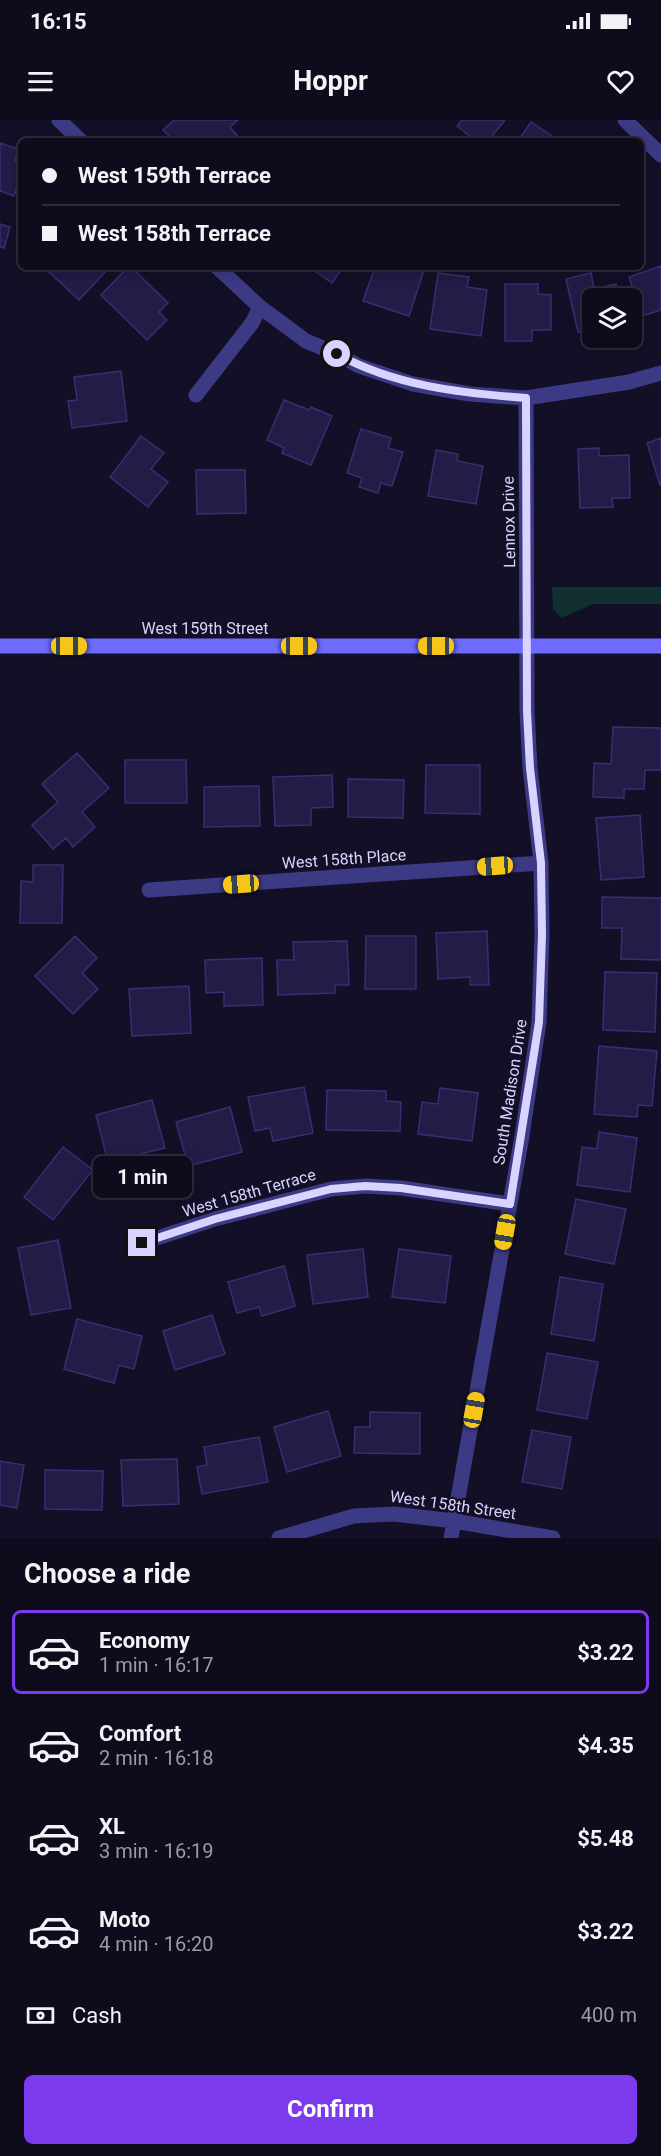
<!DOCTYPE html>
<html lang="en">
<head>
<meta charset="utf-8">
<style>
  :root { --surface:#0e0b1c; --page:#1c1929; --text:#f1f3f6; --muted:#9b9ba3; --line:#2e2b3b; --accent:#7c3aed }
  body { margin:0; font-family:Roboto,sans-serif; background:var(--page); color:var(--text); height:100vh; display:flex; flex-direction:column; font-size:22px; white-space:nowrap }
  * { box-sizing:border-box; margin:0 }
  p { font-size:20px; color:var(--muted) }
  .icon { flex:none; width:33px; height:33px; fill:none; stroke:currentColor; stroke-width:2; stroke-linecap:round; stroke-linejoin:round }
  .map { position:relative; height:1418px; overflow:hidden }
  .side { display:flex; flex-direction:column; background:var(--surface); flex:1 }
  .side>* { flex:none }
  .hud { position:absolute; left:18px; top:18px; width:626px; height:132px; border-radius:9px; box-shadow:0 3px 15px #0003,0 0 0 2px var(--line); display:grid; align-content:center; height:132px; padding:0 24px; background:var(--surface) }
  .fabs { position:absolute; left:582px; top:168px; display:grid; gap:12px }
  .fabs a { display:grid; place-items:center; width:60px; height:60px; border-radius:9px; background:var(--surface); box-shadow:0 3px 15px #0003,0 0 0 2px var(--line); font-size:30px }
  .end { position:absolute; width:27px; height:27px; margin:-14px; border:8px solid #d9d4ff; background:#111; box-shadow:0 0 0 3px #111 }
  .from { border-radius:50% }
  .bubble { position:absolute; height:42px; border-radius:9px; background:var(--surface); box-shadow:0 3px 15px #0003,0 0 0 2px var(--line); font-size:20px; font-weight:700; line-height:42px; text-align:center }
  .car { position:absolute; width:18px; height:36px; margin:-18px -9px; border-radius:8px; box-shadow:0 0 4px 2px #0007; background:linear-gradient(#f5c518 24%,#345 0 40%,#f5c518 0 76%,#345 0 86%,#f5c518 0) }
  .hud b { display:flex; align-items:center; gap:21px; height:57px; font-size:22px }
  .hud b+b { border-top:2px solid var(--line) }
  .hud i { width:15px; height:15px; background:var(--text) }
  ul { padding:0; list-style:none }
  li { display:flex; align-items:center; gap:18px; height:84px; margin:0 12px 9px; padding:0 12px; border:3px solid transparent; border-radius:9px }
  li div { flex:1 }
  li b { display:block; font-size:22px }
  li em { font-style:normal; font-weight:700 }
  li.on { border-color:var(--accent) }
  li>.icon { width:54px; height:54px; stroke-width:1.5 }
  h2 { padding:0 24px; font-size:27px; line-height:72px }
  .pay { display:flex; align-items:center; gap:15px; height:66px; padding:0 24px; font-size:22px }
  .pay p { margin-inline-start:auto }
  .action { display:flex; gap:12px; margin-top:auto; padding:12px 24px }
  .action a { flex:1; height:69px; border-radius:9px; background:var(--accent); color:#fff; font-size:24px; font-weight:700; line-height:69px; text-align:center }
  .status { display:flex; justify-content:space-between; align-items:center; height:42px; padding:0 30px; background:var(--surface); direction:ltr }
  .status svg { height:16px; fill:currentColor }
  header { display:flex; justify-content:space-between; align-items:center; height:78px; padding:0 24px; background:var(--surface); font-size:27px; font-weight:700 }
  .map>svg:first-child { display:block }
  .green { fill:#12302f }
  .building { fill:#241b47; stroke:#3b2d73; stroke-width:1.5 }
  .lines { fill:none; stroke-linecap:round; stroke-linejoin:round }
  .minor { stroke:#3d3a85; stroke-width:15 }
  .secondary { stroke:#6f6bff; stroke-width:15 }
  .route { stroke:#d9d4ff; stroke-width:8 }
  .labels { text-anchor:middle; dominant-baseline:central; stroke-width:4.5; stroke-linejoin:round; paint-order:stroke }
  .street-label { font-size:16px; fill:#d9d4ff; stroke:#130f26 }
</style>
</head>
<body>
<div class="status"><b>16:15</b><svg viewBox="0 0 49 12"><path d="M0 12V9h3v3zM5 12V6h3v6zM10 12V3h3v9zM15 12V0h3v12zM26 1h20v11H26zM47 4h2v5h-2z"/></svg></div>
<header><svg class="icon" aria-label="menu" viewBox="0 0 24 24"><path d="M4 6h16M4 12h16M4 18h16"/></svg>Hoppr<svg class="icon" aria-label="heart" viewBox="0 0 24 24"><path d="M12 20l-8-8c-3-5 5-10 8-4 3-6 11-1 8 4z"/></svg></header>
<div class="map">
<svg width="661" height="1418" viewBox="0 0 661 1418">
  <rect width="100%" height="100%" fill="#130f26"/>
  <path class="green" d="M552,467H661V484H593L562,498L553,489Z"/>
  <path class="building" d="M174,0H238L230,7L241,20L174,21L163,10Z
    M462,0H505L488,21H476L457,6Z
    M531,2L555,18L553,21H518Z
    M0,23L18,29L15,41L21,43V55L14,76L0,71Z
    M0,104L10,107L4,128L0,127Z
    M661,146V190L642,196L629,157Z
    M54,147H110L79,180L49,152Z
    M128,147H131L168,183L159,192L167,200L147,220L101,175Z
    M309,147H343L332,163Z
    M375,147H425L409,196L363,181Z
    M438,153L469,157L467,167L487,170L481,216L430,209Z
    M591,153L594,169L616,164L619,178H592V209L578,212L566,159Z
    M505,164H538V174L551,175V210H532V221H505Z
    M121,251L127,301L72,308L68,281L77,280L74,257Z
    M284,280L309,290L311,287L332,296L311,345L282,333L284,328L267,320Z
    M361,309L391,318L388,328L403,332L392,366L381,363L378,373L359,367L362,358L347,353Z
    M141,316L164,333L151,349L168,362L148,387L110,357Z
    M661,318V364L660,365L647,323Z
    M599,328V336L629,335L630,378H612L613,387L580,388L578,329Z
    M436,330L458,334L457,341L483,346L476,384L428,376Z
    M196,350H245L246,393L197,394Z
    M613,607L661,608V650H645L644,669H624V678L593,677L594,643L611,644Z
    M77,633L109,668L82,692L95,707L73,727L66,718L53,729L32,705L58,682L42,664Z
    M125,640H186L187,683H125Z
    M426,645H480V694L425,693Z
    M332,655L333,687L311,688V705L275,706L273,657Z
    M348,659L404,660L403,698L348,697Z
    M259,666L260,706L204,707V667Z
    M640,695L644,757L601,760L596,698Z
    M33,745H63L62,803H20L21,761L33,762Z
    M602,777L661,778V840L621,839L622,808H602Z
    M487,811L489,865H470V857L438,859L436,813Z
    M75,816L97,838L82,853L98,869L73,894L35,856Z
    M366,816H416V869H365Z
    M347,821L349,865H335V873L278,875L277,840H294L293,822Z
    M262,838L263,885L224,886V872L206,873L205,840Z
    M605,852L657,853L655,912L603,910Z
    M189,866L191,913L132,916L129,869Z
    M599,926L657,931L652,986L638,985L637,997L594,994Z
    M304,967L313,1013L273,1021L270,1008L255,1011L248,977Z
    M440,968L478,973L472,1021L418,1014L422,982L438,984Z
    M327,970L386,971V981L401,982L400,1011L326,1010Z
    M152,980L165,1028L108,1042L96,995Z
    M230,987L242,1032L188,1046L176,1002Z
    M599,1012L637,1018L630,1072L577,1065L582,1027L597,1029Z
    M63,1027L93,1050L53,1100L24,1077Z
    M576,1079L626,1089L614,1144L565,1134Z
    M58,1120L71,1188L31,1195L18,1128Z
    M363,1129L368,1177L313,1184L307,1135Z
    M399,1129L451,1136L445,1183L392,1177Z
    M284,1146L295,1186L262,1196L259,1187L237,1193L228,1162Z
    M560,1157L603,1164L594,1221L551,1214Z
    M212,1195L225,1234L175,1250L163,1211Z
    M77,1199L142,1216L134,1249L119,1245L114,1263L64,1249Z
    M547,1233L598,1242L587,1299L537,1290Z
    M328,1291L341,1336L287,1352L274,1307Z
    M370,1292L420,1293V1334L354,1333L355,1307H370Z
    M532,1310L571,1317L562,1369L522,1362Z
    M259,1317L268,1362L202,1374L197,1347L207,1345L204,1327Z
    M177,1339L179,1384L123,1386L121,1340Z
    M0,1341L24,1345L17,1388L0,1385Z
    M45,1350L103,1351L102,1390L45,1389Z"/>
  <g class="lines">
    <path class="minor" d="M59,0L81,21
      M625,0L661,35
      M217,147L260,187L306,221L337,234L359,246L413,264L470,274L526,278L629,262L661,253
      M196,275L252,203L260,187
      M149,770L541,743
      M142,1123L215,1099L331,1069L365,1066L401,1068L510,1084
      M279,1418L354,1396L394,1394L454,1401L553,1418
      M451,1418L522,1016L539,902L542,815L541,743L530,648L527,591L526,278"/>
    <path class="secondary" d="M0,526H661"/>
  </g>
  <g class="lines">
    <path class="route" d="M142,1123L215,1099L331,1069L365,1066L401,1068L510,1084L539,902L542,815L541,743L530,648L527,591L526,278C460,273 395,266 337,234"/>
  </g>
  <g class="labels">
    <g class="street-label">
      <text transform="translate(509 402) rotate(-91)">Lennox Drive</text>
      <text x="205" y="508">West 159th Street</text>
      <text transform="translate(344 739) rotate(-4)">West 158th Place</text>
      <text transform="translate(510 972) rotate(-81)">South Madison Drive</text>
      <text transform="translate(249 1073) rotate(-16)">West 158th Terrace</text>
      <text transform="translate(453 1385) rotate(8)">West 158th Street</text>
    </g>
  </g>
</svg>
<div class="fabs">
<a><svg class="icon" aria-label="layers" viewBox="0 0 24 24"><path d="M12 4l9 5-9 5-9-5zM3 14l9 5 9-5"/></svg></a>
</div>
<i class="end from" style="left:337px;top:234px"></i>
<i class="end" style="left:142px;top:1123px"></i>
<div class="bubble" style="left:93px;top:1036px;width:99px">1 min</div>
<i class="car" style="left:69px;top:526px;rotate:90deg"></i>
<i class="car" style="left:299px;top:526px;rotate:90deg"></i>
<i class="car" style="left:436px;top:526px;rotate:270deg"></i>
<i class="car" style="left:495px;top:746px;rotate:266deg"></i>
<i class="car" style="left:241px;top:764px;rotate:266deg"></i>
<i class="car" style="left:505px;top:1112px;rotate:190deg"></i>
<i class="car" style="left:474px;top:1290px;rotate:10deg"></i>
<div class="hud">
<b><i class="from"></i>West 159th Terrace</b>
<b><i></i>West 158th Terrace</b>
</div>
</div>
<section class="side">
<h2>Choose a ride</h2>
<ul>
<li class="on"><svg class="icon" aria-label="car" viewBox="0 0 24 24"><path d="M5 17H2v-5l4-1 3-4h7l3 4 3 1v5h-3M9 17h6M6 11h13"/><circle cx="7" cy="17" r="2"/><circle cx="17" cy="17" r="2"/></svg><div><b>Economy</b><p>1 min · 16:17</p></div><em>$3.22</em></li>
<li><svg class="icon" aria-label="car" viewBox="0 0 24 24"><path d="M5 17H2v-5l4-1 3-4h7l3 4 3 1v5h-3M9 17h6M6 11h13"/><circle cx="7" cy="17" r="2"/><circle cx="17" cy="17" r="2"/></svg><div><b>Comfort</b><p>2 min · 16:18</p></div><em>$4.35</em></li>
<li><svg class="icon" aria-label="car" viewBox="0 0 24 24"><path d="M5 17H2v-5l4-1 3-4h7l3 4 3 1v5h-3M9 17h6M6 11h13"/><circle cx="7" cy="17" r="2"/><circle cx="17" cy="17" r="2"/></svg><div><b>XL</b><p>3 min · 16:19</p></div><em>$5.48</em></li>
<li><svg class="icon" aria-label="car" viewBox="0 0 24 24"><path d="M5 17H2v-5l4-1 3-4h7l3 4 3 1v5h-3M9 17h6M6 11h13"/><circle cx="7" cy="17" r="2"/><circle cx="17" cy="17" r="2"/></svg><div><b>Moto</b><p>4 min · 16:20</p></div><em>$3.22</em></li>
</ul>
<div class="pay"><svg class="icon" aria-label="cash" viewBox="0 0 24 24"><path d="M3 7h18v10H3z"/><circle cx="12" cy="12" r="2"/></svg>Cash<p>400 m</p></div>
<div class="action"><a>Confirm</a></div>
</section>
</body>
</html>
